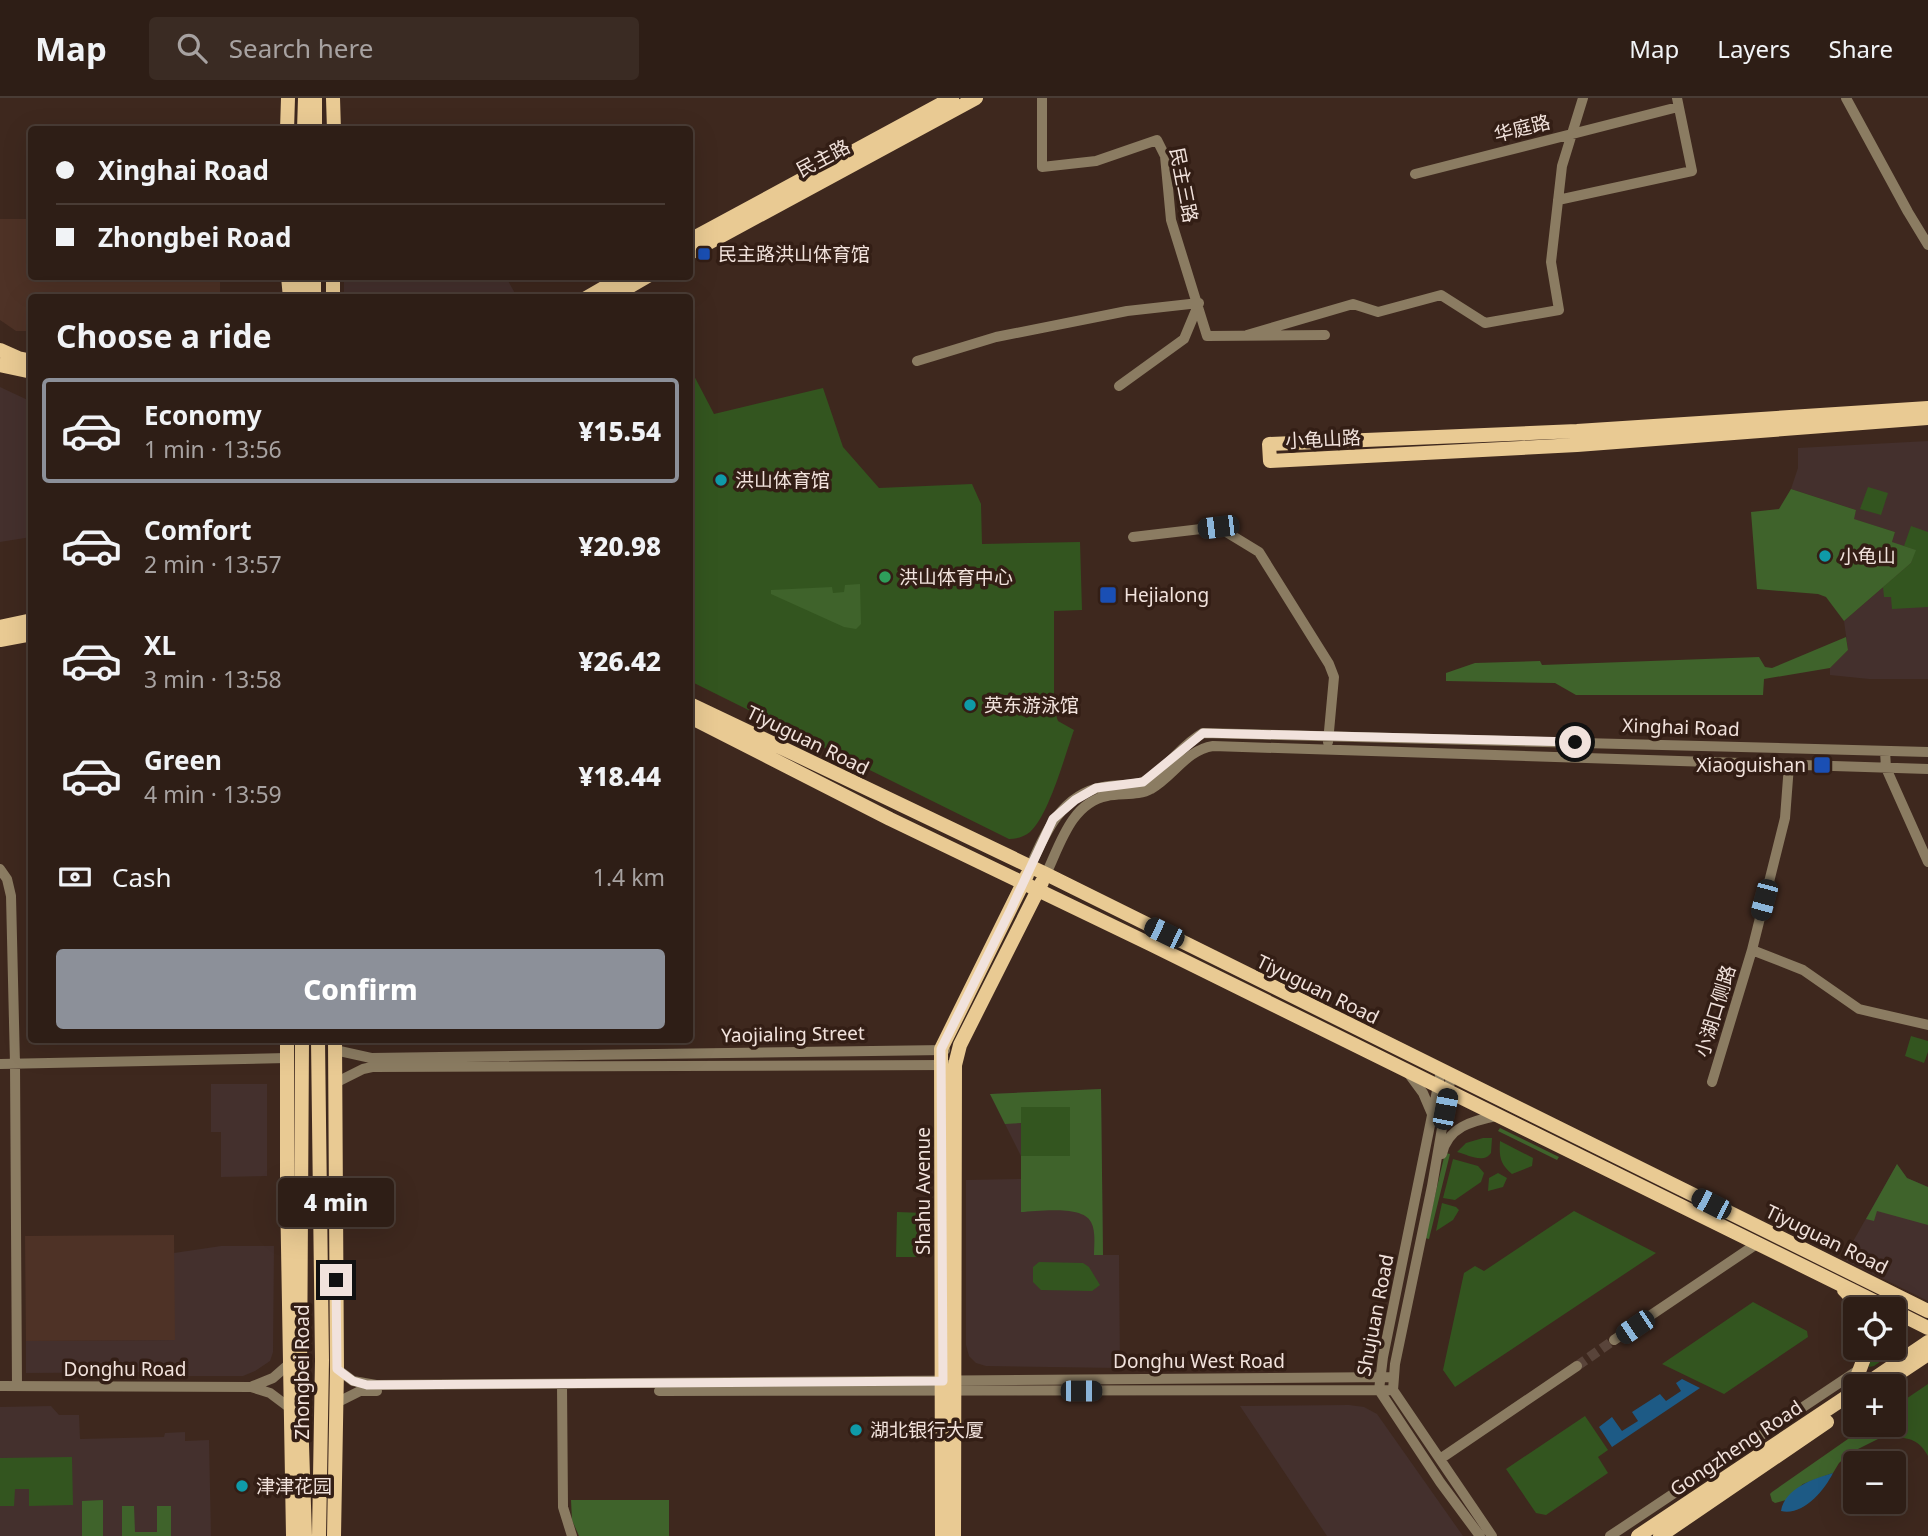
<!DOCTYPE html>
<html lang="en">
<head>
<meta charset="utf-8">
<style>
  :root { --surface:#2e1e16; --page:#3a2b23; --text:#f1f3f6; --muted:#a7a2a1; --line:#493c35; --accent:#8c9099 }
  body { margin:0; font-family:"Noto Sans","Noto Sans SC",sans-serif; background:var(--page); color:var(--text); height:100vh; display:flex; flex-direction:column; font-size:26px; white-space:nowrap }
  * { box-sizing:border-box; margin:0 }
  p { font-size:23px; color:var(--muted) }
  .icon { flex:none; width:38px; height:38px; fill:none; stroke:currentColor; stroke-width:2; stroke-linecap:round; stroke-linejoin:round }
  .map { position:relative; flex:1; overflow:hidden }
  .details { position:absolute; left:28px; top:196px; width:665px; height:749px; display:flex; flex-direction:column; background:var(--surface); border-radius:7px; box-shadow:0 7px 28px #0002,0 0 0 2px var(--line) }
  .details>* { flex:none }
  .top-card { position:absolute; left:28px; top:28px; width:665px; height:154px; border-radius:7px; box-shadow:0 7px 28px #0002,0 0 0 2px var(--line); display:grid; align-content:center; height:154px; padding:0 28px; background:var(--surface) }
  .buttons { position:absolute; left:1843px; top:1199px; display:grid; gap:14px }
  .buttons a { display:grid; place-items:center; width:63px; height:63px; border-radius:7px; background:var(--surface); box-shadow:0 7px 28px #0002,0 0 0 2px var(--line); font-size:35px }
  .end { position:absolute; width:32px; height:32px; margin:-16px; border:9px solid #f1e2dc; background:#111; box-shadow:0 0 0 4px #111 }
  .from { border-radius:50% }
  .bubble { position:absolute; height:49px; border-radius:7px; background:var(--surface); box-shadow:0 7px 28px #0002,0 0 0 2px var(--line); font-size:23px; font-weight:800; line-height:49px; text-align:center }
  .car { position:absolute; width:21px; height:42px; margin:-21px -10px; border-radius:9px; box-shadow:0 0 5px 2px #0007; background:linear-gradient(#222 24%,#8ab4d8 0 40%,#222 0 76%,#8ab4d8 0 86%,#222 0) }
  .top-card b { display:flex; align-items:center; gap:24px; height:66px; font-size:26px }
  .top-card b+b { border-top:2px solid var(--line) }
  .top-card i { width:18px; height:18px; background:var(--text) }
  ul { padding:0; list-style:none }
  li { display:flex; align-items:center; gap:21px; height:105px; margin:0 14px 10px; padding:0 14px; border:4px solid transparent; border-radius:7px }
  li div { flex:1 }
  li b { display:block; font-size:26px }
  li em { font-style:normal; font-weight:800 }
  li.selected { border-color:var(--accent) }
  li>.icon { width:63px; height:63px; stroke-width:1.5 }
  h2 { padding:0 28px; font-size:32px; line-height:84px }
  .pay { display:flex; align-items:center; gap:18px; height:77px; padding:0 28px; font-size:26px }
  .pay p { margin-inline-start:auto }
  .action { display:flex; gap:14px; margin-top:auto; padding:14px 28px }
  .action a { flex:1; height:80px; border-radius:7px; background:var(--accent); color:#fff; font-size:28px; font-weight:800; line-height:80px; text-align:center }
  header { display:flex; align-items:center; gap:42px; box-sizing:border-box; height:98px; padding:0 35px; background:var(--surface); border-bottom:2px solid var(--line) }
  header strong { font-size:33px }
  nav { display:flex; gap:38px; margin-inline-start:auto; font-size:24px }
  .search { width:490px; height:63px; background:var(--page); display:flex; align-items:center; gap:18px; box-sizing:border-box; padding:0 24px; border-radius:7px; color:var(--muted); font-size:26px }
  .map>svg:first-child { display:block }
  .commercial { fill:#44302d }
  .built { fill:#4e3226 }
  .green { fill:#33551f }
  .forest { fill:#3f632b }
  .water { fill:#1d5a85 }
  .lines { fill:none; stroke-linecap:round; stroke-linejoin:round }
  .minor-tunnel { stroke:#59443a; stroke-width:10; stroke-dasharray:10 5; stroke-linecap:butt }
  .minor { stroke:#8b7c62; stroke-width:10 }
  .major { stroke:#e9ca93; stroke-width:14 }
  .route { stroke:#f1e2dc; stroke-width:9 }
  .transit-dot { fill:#1a4fb4; stroke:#331e15; stroke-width:2.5 }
  .culture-dot { fill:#0f9aa8; stroke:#331e15; stroke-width:2.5 }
  .leisure-dot { fill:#2e9e5b; stroke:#331e15; stroke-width:2.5 }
  .labels { text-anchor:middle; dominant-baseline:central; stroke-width:7; stroke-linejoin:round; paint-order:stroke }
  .street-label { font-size:19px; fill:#f1e2dc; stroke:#331e15 }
  .poi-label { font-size:19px; fill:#f1e2dc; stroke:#331e15; text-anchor:start }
</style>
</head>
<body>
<header>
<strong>Map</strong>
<div class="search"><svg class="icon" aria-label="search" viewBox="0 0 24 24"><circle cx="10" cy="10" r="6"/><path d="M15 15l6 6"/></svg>Search here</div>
<nav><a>Map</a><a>Layers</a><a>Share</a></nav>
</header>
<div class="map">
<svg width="1928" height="1438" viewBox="0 0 1928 1438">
  <rect width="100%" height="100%" fill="#3e281e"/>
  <path class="commercial" d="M344,179H506L517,199H344Z
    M0,289L32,304L31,439L0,444Z
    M1928,343V581H1869L1830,577V570L1848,552L1844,523L1911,465L1892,444L1895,434L1853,421L1856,412L1791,391L1798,370V350Z
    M211,986H267V1078L221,1079V1034H211Z
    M1101,991L1103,1157H1119L1120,1270L986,1268L976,1265L969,1258L966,1247V1082L1021,1081V1058L990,996Z
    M1897,1066L1907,1080L1928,1089V1203L1843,1161Z
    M221,1148H274L273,1254L270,1263L255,1273L243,1278H175L174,1274L26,1275V1243L174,1242V1155Z
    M1349,1307L1364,1309L1377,1316L1463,1438H1327L1240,1308Z
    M51,1308L59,1317H79L80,1341L164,1339L165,1335L185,1334V1343L209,1342L211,1438H0V1309Z"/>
  <path class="built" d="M0,121H31L32,178L220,179V199L32,200L31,233H16L0,222Z
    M174,1137L175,1242L26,1243L25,1138Z"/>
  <path class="green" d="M690,270L714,316L823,290L843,349L879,390L972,386L981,406L982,446L1080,444L1082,512L1054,513V611L1058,623L1074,632C1065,657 1049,717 1030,734C1024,739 1016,741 1009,741L690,583Z
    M1868,389L1888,395L1881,417L1860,411Z
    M1911,428L1928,434V509L1892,511L1891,499H1884L1883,489L1911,465L1915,452L1904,448Z
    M1911,938L1928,943V954L1924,965L1905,958Z
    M1021,1009H1070V1058H1021Z
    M1483,1040H1492L1491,1055C1483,1066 1469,1057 1457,1054L1466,1045Z
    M1500,1043L1533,1060L1532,1068L1512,1076C1500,1066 1499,1059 1500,1043Z
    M1453,1061L1478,1068L1484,1075L1481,1084L1455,1102L1443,1100Z
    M1498,1075L1507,1080L1503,1089L1488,1093L1489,1080Z
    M1442,1105L1456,1109L1459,1112L1453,1122L1436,1133Z
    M1574,1113L1656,1155L1455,1289L1443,1272L1464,1175L1475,1168L1484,1173Z
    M897,1114L924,1115L923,1159H896Z
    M1039,1164L1083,1165L1089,1169L1100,1187L1092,1193L1041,1192L1033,1184V1169Z
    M1753,1204L1807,1233L1808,1239L1724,1296L1662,1266Z
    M1894,1237H1903L1908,1244L1874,1268L1869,1269L1873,1250H1894Z
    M1928,1286V1358C1917,1337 1902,1339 1880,1340L1877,1327L1894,1326V1309Z
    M1585,1318L1608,1352L1598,1359L1608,1375L1546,1417L1536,1415L1506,1371Z
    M72,1359L73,1407L29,1408V1391H15L14,1408H0V1360Z"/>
  <path class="forest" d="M1791,391L1856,412L1854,421L1895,434L1892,444L1916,452L1911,465L1844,523L1826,499L1818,496L1757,491L1751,414L1779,411Z
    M860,486L861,526L856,531L844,529L771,496V492L832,489L833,495L844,494L845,487Z
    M1846,539L1848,552L1830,570L1764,581L1763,597H1576L1555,585L1446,583V575L1475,565L1540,563L1542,567L1759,559L1765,569L1772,570Z
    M1101,991L1103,1157H1094C1094,1147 1096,1133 1091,1124C1083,1107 1038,1113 1021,1114V1058H1070V1009H1021V1025L1005,1026L990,996Z
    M1500,1030L1559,1059L1557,1062L1498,1033Z
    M1445,1055L1450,1056L1429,1141L1425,1140Z
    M1897,1066L1907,1080L1928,1089V1127L1877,1113L1874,1123L1866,1121Z
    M1868,1327H1877L1880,1340L1850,1355L1839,1365L1833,1375L1803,1386L1786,1402L1775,1405L1772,1403L1770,1396L1772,1394Z
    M103,1402V1438H82V1403Z
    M571,1402H669V1438H579L572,1422Z
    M122,1408H134L135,1434H157V1408H171V1438H122Z"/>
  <path class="water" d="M1682,1281L1700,1290L1612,1349L1599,1329L1612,1319L1622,1333L1638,1323L1632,1314L1660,1296L1666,1303L1681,1293L1676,1285Z
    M1833,1375C1824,1393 1803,1418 1781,1413C1785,1390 1813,1381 1833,1375Z"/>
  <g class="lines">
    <path class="minor-tunnel" d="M1577,1268L1614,1242"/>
    <path class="minor" d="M1042,0V69L1096,63L1157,42L1165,58L1171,122L1207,238L1325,237
      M1846,0L1908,114L1928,147
      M1415,76L1678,9
      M1558,102L1692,73L1677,0
      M1247,237L1353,206L1378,214L1441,197L1485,225L1559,212L1551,164L1562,68L1583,0
      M917,263L996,239L1127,213L1199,205L1184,241L1119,288
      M1133,439L1218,429L1259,454L1329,566L1334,579L1328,644
      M1885,653L1886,670L1928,764
      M1030,769C1045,735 1062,696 1103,689C1115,686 1133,689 1145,683C1167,671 1181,647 1203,635L1928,654
      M0,771L7,781L11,798L15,966L17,1288
      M1046,776C1060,747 1071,705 1107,698C1121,695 1139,698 1151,691C1173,679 1186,652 1213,648L1928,671
      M1752,852L1803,872L1859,911L1928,927
      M335,952L371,960L945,952
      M0,966L287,960
      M1441,973L1383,1259L1379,1292L1440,1384L1480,1438
      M1409,976L1423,995L1432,1016
      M1451,978L1432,1088L1395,1266L1393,1292L1492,1438
      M1712,984L1752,852L1785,720L1789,667
      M335,985L363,971L372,969L948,967
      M1442,1056C1448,1029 1472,1023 1496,1018
      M1614,1242L1758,1145
      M337,1271L353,1283L376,1287L1394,1279
      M562,1287L563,1409L572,1438
      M0,1288L251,1289L270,1295L290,1310
      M253,1288L273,1280L289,1266
      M659,1293L1393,1292
      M336,1305L360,1293H377
      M1440,1361L1577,1268
      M1610,1438L1860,1271"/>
    <path class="major" d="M333,0L334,32
      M287,32L288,0
      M304,32L305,0
      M315,32V0
      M690,142L952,0
      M690,155L976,0
      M288,178L290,200
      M302,200V178
      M314,200V178
      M333,200V178
      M586,200L624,178
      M610,200L648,178
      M0,252L18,260L32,263
      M0,267L32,274
      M1928,310L1577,333L1269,346L1270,363L1577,347L1928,320
      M0,529L32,522
      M0,542L32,536
      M690,606L1046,776L1928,1213
      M690,619L890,721L1150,846L1890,1211
      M287,942V1091L293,1438
      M302,942L300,1286L305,1438
      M318,942L322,1262L319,1438
      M1844,1192L1862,1211
      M1894,1213L1928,1230
      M1863,1288L1928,1244
      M1880,1288L1928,1256
      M1850,1297L1868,1250
      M334,1438L337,1271L335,942
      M942,1438L941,951L1027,777
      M954,1438L955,967L960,947L1042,784
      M1638,1438L1855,1293
      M1660,1438L1827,1324"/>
  </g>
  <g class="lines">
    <path class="route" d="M336,1182L337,1271L353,1283L367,1287L943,1283L941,951L1011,811L1053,721L1075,702L1096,690L1143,684L1203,635L1575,644"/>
  </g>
  <g class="transit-dot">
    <rect x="697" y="149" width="14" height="14" rx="3.5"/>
    <rect x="1099" y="488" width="18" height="18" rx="3.5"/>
    <rect x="1813" y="658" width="18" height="18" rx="3.5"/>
  </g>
  <g class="culture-dot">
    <circle cx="721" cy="382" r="7"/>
    <circle cx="1825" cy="458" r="7"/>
    <circle cx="970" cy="607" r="7"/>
    <circle cx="856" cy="1332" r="7"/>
    <circle cx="242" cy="1388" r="7"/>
  </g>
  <circle class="leisure-dot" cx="885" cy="479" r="7"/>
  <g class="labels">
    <g class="street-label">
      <text transform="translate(1522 30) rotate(-14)">华庭路</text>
      <text transform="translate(823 60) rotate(-28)">民主路</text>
      <text transform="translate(1184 87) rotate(79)">民主三路</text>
      <text transform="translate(1323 341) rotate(-3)">小龟山路</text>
      <text transform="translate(1681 629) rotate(2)">Xinghai Road</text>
      <text transform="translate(808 642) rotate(26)">Tiyuguan Road</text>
      <text transform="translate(1318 891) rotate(26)">Tiyuguan Road</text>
      <text transform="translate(1715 913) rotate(-73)">小湖口侧路</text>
      <text transform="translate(793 936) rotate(-1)">Yaojialing Street</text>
      <text transform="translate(923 1093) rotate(-90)">Shahu Avenue</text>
      <text transform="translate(1827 1141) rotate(26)">Tiyuguan Road</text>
      <text transform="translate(1375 1217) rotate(-79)">Shujuan Road</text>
      <text x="1199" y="1263">Donghu West Road</text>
      <text x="125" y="1271">Donghu Road</text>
      <text transform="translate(302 1274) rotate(-90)">Zhongbei Road</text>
      <text transform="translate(1736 1350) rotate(-34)">Gongzheng Road</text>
    </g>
    <g class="poi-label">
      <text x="718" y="156">民主路洪山体育馆</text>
      <text x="735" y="382">洪山体育馆</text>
      <text x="1839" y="458">小龟山</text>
      <text x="899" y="479">洪山体育中心</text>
      <text x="1124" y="497">Hejialong</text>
      <text x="984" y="607">英东游泳馆</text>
      <text x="1806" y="667" text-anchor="end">Xiaoguishan</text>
      <text x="870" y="1332">湖北银行大厦</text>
      <text x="256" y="1388">津津花园</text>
    </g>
  </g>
</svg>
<div class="buttons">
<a><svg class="icon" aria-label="locate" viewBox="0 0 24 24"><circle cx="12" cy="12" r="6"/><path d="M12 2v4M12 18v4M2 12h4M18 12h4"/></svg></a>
<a>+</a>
<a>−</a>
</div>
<i class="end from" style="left:1575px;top:644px"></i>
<i class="end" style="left:336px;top:1182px"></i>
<div class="bubble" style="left:278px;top:1080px;width:116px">4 min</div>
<i class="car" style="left:1218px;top:429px;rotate:263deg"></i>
<i class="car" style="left:1764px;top:802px;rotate:195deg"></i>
<i class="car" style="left:1164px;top:835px;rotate:296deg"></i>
<i class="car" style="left:1445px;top:1011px;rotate:11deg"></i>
<i class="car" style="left:1711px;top:1106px;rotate:297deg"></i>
<i class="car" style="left:1635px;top:1229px;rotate:236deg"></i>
<i class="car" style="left:1081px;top:1293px;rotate:90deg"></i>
<div class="top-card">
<b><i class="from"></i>Xinghai Road</b>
<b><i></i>Zhongbei Road</b>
</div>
<section class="details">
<h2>Choose a ride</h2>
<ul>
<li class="selected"><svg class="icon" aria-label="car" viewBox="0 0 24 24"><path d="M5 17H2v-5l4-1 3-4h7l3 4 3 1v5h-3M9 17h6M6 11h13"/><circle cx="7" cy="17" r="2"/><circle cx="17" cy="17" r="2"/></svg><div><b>Economy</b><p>1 min · 13:56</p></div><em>¥15.54</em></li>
<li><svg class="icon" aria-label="car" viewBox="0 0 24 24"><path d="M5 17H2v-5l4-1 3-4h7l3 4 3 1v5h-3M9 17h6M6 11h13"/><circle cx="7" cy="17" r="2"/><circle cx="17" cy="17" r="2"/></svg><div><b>Comfort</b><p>2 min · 13:57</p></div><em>¥20.98</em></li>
<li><svg class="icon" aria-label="car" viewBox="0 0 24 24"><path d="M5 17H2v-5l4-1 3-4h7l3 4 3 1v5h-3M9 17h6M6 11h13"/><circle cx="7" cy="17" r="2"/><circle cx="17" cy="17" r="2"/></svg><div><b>XL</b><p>3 min · 13:58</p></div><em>¥26.42</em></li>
<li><svg class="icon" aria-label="car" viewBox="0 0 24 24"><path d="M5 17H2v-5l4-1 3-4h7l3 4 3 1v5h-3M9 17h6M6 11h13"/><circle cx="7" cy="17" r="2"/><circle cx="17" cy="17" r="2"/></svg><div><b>Green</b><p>4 min · 13:59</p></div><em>¥18.44</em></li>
</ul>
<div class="pay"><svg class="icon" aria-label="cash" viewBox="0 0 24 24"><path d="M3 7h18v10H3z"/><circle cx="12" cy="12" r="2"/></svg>Cash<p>1.4 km</p></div>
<div class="action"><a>Confirm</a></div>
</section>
</div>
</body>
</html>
